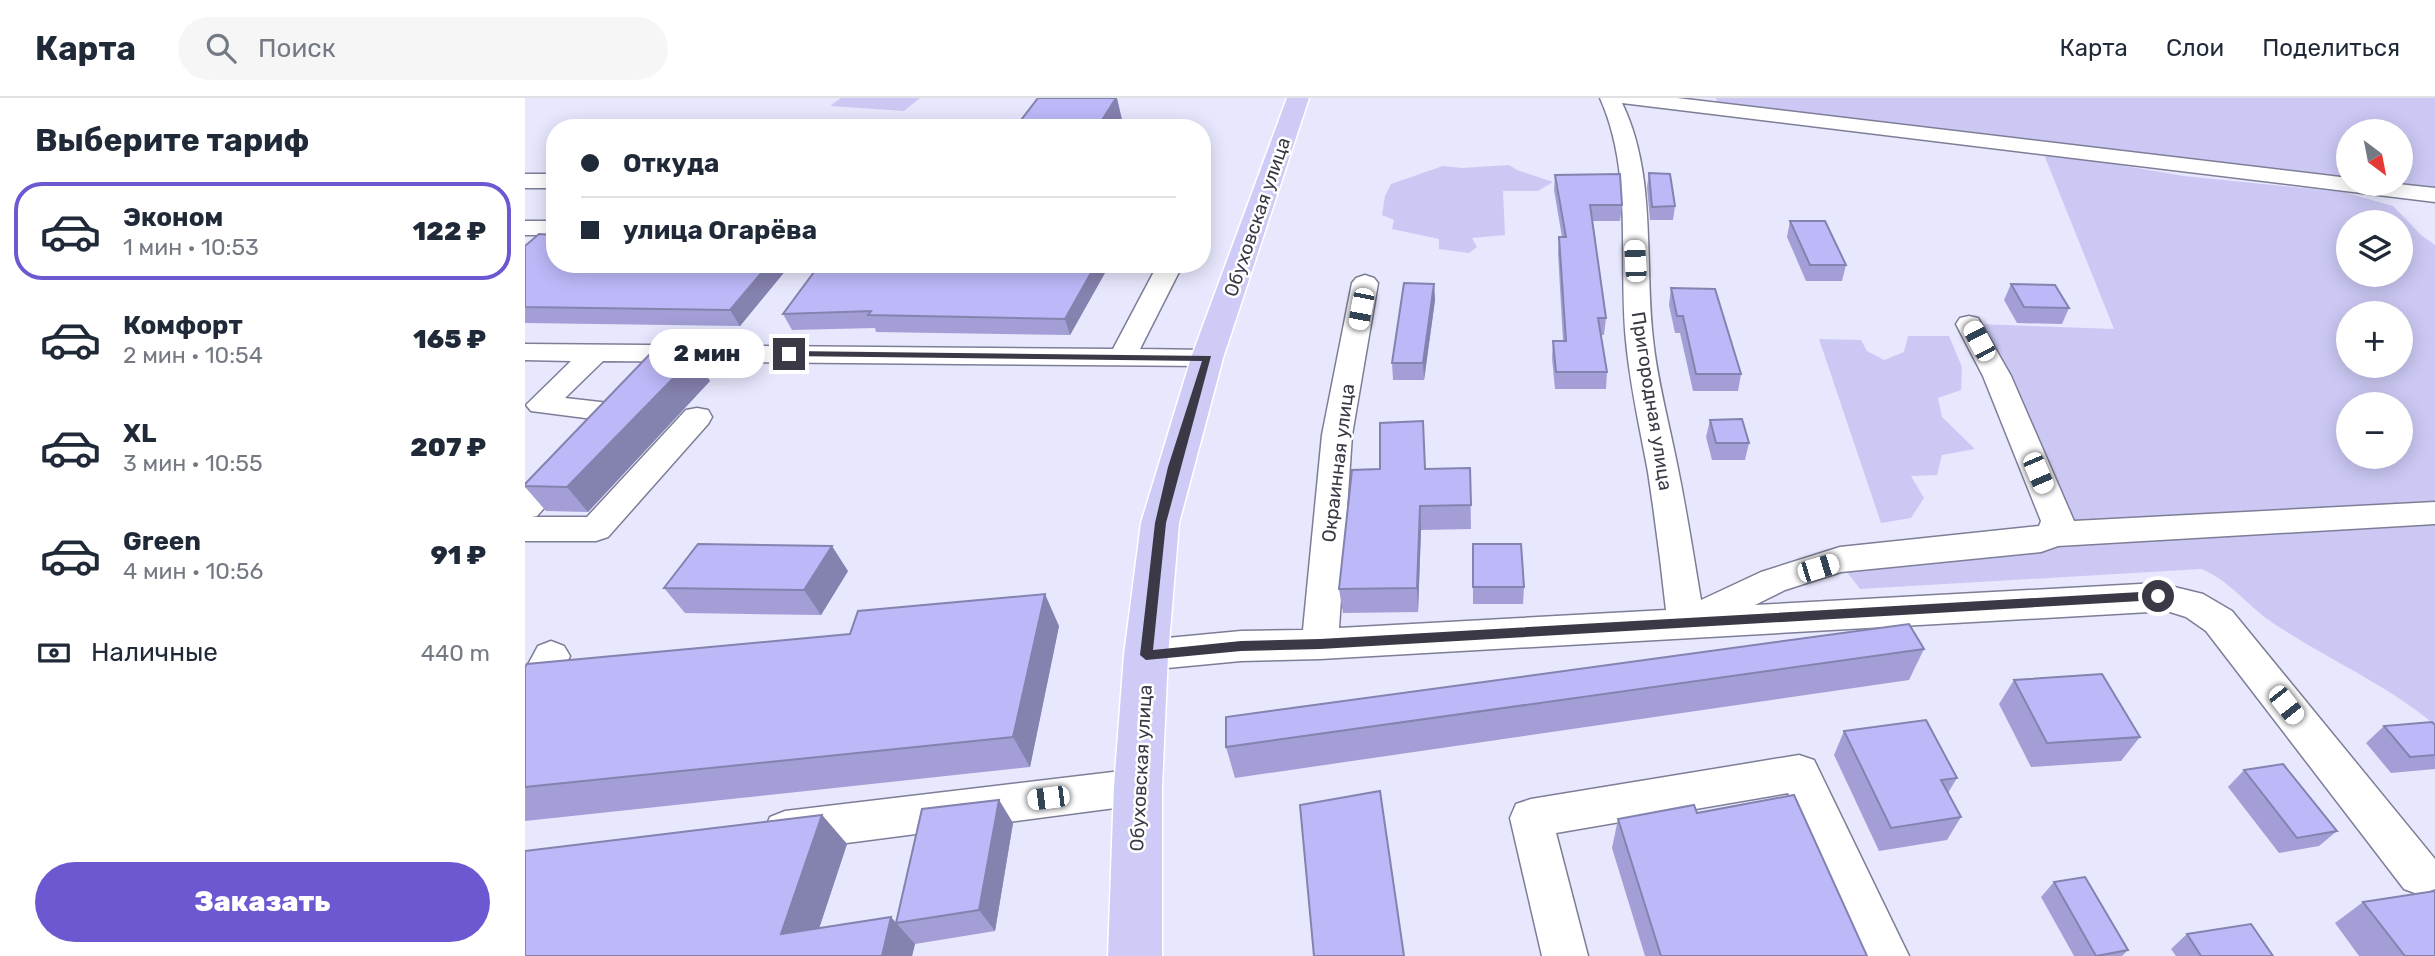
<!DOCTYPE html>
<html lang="ru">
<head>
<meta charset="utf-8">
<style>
  :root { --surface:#fff; --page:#f6f6f7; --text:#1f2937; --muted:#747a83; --line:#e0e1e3; --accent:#6d58d2 }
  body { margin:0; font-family:Rubik,sans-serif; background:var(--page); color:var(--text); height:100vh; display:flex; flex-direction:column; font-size:26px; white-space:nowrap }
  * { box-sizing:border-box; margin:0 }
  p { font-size:23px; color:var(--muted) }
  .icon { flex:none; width:38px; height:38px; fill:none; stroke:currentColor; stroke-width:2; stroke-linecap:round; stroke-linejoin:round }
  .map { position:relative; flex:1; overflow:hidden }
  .panel { display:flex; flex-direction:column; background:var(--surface); width:525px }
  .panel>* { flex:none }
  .top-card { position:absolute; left:21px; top:21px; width:665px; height:154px; border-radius:28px; box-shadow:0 4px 18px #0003; display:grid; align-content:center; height:154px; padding:0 35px; background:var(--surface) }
  .needle { width:46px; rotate:148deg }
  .tools { position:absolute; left:1811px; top:21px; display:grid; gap:14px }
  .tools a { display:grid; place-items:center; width:77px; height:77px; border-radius:50%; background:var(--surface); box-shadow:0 4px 18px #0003; font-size:35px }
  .end { position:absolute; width:32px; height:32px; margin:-16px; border:9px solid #3a3945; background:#fff; box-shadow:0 0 0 4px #fff }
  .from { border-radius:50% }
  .bubble { position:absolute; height:49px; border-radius:24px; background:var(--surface); box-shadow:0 4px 18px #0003; font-size:23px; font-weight:800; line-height:49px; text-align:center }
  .car { position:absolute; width:21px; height:42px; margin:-21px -10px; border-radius:9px; box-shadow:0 0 5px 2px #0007; background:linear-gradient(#fff 24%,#345 0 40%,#fff 0 76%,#345 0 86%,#fff 0) }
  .top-card b { display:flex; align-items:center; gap:24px; height:66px; font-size:26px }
  .top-card b+b { border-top:2px solid var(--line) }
  .top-card i { width:18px; height:18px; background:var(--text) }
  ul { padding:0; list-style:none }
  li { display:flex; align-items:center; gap:21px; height:98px; margin:0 14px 10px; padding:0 21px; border:4px solid transparent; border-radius:28px }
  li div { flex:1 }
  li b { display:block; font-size:26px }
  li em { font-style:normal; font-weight:800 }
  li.selected { border-color:var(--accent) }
  li>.icon { width:63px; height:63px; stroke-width:1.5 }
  h2 { padding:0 35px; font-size:32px; line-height:84px }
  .pay { display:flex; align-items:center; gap:18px; height:77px; padding:0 35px; font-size:26px }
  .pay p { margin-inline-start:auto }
  .primary-button { display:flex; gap:14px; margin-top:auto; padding:14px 35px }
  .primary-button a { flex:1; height:80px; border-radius:42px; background:var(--accent); color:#fff; font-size:28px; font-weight:800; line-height:80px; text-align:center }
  header { display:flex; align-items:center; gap:42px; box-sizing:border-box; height:98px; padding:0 35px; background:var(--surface); border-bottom:2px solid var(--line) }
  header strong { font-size:33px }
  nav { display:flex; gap:38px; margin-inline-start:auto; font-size:24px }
  .search { width:490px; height:63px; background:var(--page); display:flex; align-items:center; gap:18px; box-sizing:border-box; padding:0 24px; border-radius:38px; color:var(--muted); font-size:26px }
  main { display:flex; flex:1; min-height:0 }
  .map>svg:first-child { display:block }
  .green { fill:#cbc9f4; fill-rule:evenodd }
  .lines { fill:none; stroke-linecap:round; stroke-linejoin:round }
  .minor-casing { stroke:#7e7d97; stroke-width:3 }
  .major-casing { stroke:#fff; stroke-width:3 }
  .minor { fill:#fff; fill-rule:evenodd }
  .major { fill:#cecbf7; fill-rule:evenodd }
  .wall { fill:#a39fd6 }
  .shaded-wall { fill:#8482ae }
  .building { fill:#bdb9f9; stroke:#8482ae; stroke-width:2 }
  .route { fill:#3a3945 }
  .labels { text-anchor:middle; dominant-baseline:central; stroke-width:5; stroke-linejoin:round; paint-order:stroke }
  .street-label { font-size:19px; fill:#3a3945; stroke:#fff }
</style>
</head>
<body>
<header>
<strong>Карта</strong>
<div class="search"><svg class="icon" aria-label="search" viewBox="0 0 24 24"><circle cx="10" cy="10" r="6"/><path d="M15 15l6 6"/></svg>Поиск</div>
<nav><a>Карта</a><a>Слои</a><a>Поделиться</a></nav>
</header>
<main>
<section class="panel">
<h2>Выберите тариф</h2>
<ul>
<li class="selected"><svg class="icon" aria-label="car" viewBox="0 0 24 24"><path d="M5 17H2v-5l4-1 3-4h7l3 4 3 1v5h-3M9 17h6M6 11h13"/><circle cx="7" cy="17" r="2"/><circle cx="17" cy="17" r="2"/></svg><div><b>Эконом</b><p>1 мин · 10:53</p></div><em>122 ₽</em></li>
<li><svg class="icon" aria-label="car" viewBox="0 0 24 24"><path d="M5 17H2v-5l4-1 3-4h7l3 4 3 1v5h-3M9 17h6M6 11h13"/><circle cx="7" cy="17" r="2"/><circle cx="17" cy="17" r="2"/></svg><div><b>Комфорт</b><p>2 мин · 10:54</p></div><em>165 ₽</em></li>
<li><svg class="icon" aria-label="car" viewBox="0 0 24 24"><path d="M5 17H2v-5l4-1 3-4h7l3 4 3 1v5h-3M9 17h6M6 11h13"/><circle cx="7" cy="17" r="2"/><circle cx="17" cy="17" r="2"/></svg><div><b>XL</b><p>3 мин · 10:55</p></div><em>207 ₽</em></li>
<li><svg class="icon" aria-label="car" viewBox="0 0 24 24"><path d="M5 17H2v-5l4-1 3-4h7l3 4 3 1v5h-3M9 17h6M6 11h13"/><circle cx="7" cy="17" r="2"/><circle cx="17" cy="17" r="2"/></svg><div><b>Green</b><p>4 мин · 10:56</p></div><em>91 ₽</em></li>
</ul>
<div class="pay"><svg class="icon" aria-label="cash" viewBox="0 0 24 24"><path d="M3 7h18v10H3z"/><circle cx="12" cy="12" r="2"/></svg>Наличные<p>440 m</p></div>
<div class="primary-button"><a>Заказать</a></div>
</section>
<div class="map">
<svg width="1910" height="858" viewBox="0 0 1910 858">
  <rect width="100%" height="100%" fill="#e7e7fe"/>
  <path class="green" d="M316,0H395L379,13L305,8Z
    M1191,0H1910V91L1863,86H1876V33H1824L1823,81L1192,4Z
    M1518,54L1659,78L1818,94L1868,108L1896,137L1910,147V627C1860,585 1799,560 1745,523C1722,507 1703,481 1676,471L1335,491L1318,469L1534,442L1452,226L1589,231ZM1824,124H1876V177H1824ZM1824,215H1876V268H1824ZM1824,306H1876V359H1824Z
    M984,67L992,72L1028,84L1013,93H978L980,137L947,140L952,149L944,155L914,151V141L867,131L869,122L857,117L860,98L866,86L918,68L937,70Z
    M1383,238H1424L1437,269L1436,292L1413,300L1417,319L1450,351L1417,357L1412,377L1386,378L1399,400L1386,420L1356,425L1294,241L1336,242L1342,253L1359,262L1379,254Z"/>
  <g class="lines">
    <defs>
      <path id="minor" d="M1075,0H1152L1824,80V86H1873L1910,90V104L1097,5C1132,77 1119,163 1128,241C1132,281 1143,321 1151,361C1161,408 1168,455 1176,502L1236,474L1315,449L1514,428L1516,423L1458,278L1431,226L1435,220L1444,218L1453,220L1486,278L1549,423L1910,404V426L1533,448L1516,454L1316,474L1260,492L1230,507L1633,485L1678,496L1707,513L1910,761V791L1895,797L1879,791L1681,533L1661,519L1642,513L795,561L716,563L621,572L608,567L602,557L608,547L621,542L716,533L778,532L797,337L827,185L831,180L840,177L849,180L853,185L827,337L814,530L1141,512C1136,466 1130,420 1123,374C1115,331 1105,287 1101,243C1093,162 1109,76 1075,0Z
        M0,76H30V90H0Z
        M0,123H30V137H0Z
        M633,166H658L615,251L682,252L692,254L696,260L692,266L682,268L78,263L40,300L102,307L107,314C96,330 86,342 66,337L62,330L68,321L6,313L1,307L46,263L0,262V246L588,251Z
        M172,310L183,312L187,319L183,326L83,439L71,443H0V390C16,375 27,355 51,362L56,369L12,418L7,419H62L161,312Z
        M26,543L39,548L45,558L14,622L0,627V572L13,548Z
        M1274,657L1289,662L1384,858H1337L1263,695L1031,735L1063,858H1017L985,720L991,706L1006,701Z
        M613,671L628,676L634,689L628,702L613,707L260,753L245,747L239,733L245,719L260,713Z"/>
      <path id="major" d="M762,0H784L698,260L654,425L643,557L637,689V858H583L589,689L599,557L616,425L666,260Z"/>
    </defs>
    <use href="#minor" class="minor-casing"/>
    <use href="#major" class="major-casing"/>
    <use href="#minor" class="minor"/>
    <use href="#major" class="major"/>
  </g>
  <path class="wall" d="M1124,75L1150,108L1148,122H1125L1122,89Z
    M1030,77L1097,107L1095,123H1067L1081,220L1079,237H1076L1082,274L1081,291H1030L1027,260L1028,243H1038L1033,155L1034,139H1037L1029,92Z
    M1265,123L1321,167L1317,183H1281L1262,139Z
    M0,148L266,166L215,228L0,225Z
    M585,166L545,237L351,234L350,230L267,232L258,216Z
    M909,186L910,202L899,282H868L867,265Z
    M1486,186L1544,210L1537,226L1492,225L1479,202Z
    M1146,190L1216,276L1213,293H1168L1155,235H1150L1144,207Z
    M169,259L185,283L63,414L21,413L0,389V386Z
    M1185,322L1224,345L1220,362H1187L1181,339Z
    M945,370L946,431L896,432L893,514L818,515L814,491L900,371Z
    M948,446L999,489L998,506H948Z
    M323,473L296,517L160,515L139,490Z
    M534,528L505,669L0,723V569Z
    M1399,551L1384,582L710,680L701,649Z
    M1489,582L1615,639L1596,663L1506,669L1474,606Z
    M1910,627V671L1866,675L1841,645L1859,628Z
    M1319,633L1432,680L1423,695L1436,719L1422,742L1354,753L1309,657Z
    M1719,672L1812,733L1794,748L1754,755L1703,689Z
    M474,702L488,725L470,833L390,846L387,858H0L297,717L322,746L294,830L371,825Z
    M1093,721L1342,858H1120L1087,750Z
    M1529,784L1603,852L1597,858H1549L1516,799Z
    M1838,804L1910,858H1834L1810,825Z
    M1662,836L1748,858H1651L1646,851Z"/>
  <path class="shaded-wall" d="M550,0H592L599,30H572Z
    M244,166H266L215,228L205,212Z
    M571,166H585L545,237L540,221Z
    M909,186L910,202L899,282L898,265Z
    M169,259L185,283L63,414L42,389Z
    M895,408L896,432L893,514L892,490Z
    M307,448L323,473L296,517L279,492Z
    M520,496L534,528L505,669L488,639Z
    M474,702L488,725L470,833L454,812Z
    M297,717L322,746L285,858L256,836Z
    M366,819L390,846L387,858H357Z"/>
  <path class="building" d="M513,0H591L572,30H490Z
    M1124,75L1145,76L1150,108L1127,109Z
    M1095,76L1097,107H1065L1081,220H1073L1082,274H1031L1028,243H1041L1034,139H1041L1030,77Z
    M1265,123H1300L1321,167H1285Z
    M14,136L30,137V166H244L205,212L0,209V148Z
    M295,166H571L540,221L343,217L346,213L258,216Z
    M879,185L909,186L898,265H867Z
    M1486,186L1530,187L1544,210L1499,209Z
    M1146,190L1190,191L1216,276H1171L1158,218H1152Z
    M124,257L169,259L42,389L0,388V386Z
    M1217,321L1224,345H1191L1185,322Z
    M898,323L900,371L945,370L946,407L895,408L892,490L814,491L827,372L855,371V325Z
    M173,446L307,448L279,492L139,490Z
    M948,446H996L999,489H948Z
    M520,496L488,639L0,689V569L2,566L325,536L333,513Z
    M1384,526L1399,551L701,649V619Z
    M1577,576L1615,639L1522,645L1489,582Z
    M1401,622L1432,680L1416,682L1436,719L1366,730L1319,633Z
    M1907,624L1910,627V657L1885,659L1859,628Z
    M1758,666L1812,733L1772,740L1719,672Z
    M855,693L879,858H789L775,707Z
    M1269,697L1342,858H1136L1093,721L1169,707L1172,715Z
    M474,702L454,812L371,825L397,711Z
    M297,717L256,836L366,819L357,858H0V753Z
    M1560,779L1603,852L1571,858L1529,784Z
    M1910,793V858H1880L1838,804Z
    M1726,826L1748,858H1676L1662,836Z"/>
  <path class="route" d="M264,253L686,258L641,425L628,552L716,543L795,541L1633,493L1639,498L1633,502L795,551L716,553L621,562L615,557L630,425L643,369L677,263L261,258L260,256Z"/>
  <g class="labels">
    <g class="street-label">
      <text transform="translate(732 119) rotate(-71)">Обуховская улица</text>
      <text transform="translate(1127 303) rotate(81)">Пригородная улица</text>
      <text transform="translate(813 365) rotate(-83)">Окраинная улица</text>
      <text transform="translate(616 670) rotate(-87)">Обуховская улица</text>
    </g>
  </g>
</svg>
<div class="tools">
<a><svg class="needle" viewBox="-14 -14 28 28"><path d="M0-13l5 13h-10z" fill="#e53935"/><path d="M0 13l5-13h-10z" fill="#747a83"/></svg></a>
<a><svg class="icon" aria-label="layers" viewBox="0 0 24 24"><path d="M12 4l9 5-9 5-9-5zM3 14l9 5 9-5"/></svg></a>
<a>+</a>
<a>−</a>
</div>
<i class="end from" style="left:1633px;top:498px"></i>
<i class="end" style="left:264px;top:256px"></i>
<div class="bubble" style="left:124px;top:231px;width:116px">2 мин</div>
<i class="car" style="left:1110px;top:163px;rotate:357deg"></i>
<i class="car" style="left:836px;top:211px;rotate:191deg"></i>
<i class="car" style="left:1454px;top:243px;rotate:332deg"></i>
<i class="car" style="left:1513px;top:375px;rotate:157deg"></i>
<i class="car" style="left:1293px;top:470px;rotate:73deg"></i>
<i class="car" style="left:1761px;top:607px;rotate:142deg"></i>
<i class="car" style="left:523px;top:700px;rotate:263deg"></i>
<div class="top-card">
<b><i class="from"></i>Откуда</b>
<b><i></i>улица Огарёва</b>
</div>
</div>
</main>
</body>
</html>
